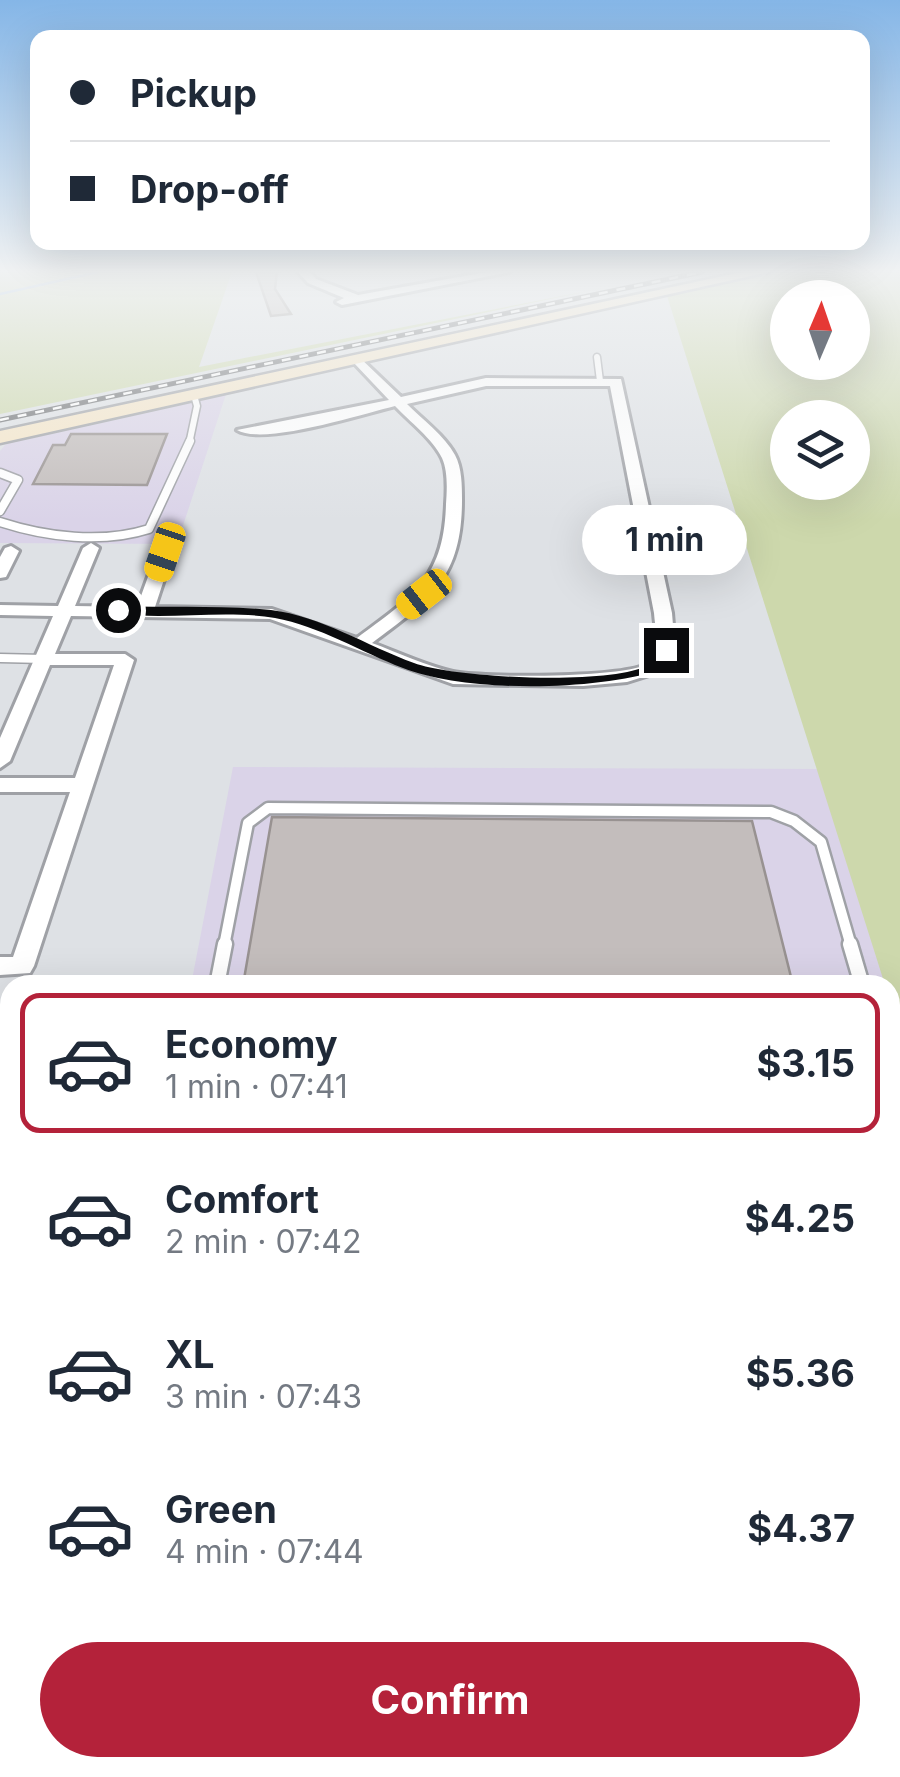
<!DOCTYPE html>
<html lang="en">
<head>
<meta charset="utf-8">
<style>
  :root { --surface:#fff; --page:#f2f2f3; --text:#1f2937; --muted:#747a83; --line:#e0e1e3; --accent:#b4223a }
  body { margin:0; font-family:Inter,sans-serif; background:var(--page); color:var(--text); height:100vh; display:flex; flex-direction:column; font-size:38px; white-space:nowrap }
  * { box-sizing:border-box; margin:0 }
  p { font-size:32px; color:var(--muted) }
  .icon { flex:none; width:55px; height:55px; fill:none; stroke:currentColor; stroke-width:2; stroke-linecap:round; stroke-linejoin:round }
  .map { position:relative; flex:1; overflow:hidden }
  .details { position:absolute; left:0px; top:975px; width:900px; height:802px; display:flex; flex-direction:column; background:var(--surface); border-radius:30px 30px 0 0; box-shadow:0 10px 40px #0002 }
  .details>* { flex:none }
  .banner { position:absolute; left:30px; top:30px; width:840px; height:220px; border-radius:20px; box-shadow:0 10px 40px #0002; display:grid; align-content:center; height:220px; padding:0 40px; background:var(--surface) }
  .needle { width:65px; rotate:2deg }
  .controls { position:absolute; left:770px; top:280px; display:grid; gap:20px }
  .controls a { display:grid; place-items:center; width:100px; height:100px; border-radius:50%; background:var(--surface); box-shadow:0 10px 40px #0002; font-size:50px }
  .end { position:absolute; width:45px; height:45px; margin:-22px; border:12px solid #0a0b0d; background:#fff; box-shadow:0 0 0 5px #fff }
  .from { border-radius:50% }
  .bubble { position:absolute; height:70px; border-radius:35px; background:var(--surface); box-shadow:0 10px 40px #0002; font-size:32px; font-weight:700; line-height:70px; text-align:center }
  .car { position:absolute; width:30px; height:60px; margin:-30px -15px; border-radius:12px; box-shadow:0 0 8px 2px #0007; background:linear-gradient(#f5c518 24%,#345 0 40%,#f5c518 0 76%,#345 0 86%,#f5c518 0) }
  .banner b { display:flex; align-items:center; gap:35px; height:95px; font-size:38px }
  .banner b+b { border-top:2px solid var(--line) }
  .banner i { width:25px; height:25px; background:var(--text) }
  ul { padding:18px 0 0; list-style:none }
  li { display:flex; align-items:center; gap:30px; height:140px; margin:0 20px 15px; padding:0 20px; border:5px solid transparent; border-radius:20px }
  li div { flex:1 }
  li b { display:block; font-size:38px }
  li em { font-style:normal; font-weight:700 }
  li.selected { border-color:var(--accent) }
  li>.icon { width:90px; height:90px; stroke-width:1.5 }
  .action { display:flex; gap:20px; margin-top:auto; padding:20px 40px }
  .action a { flex:1; height:115px; border-radius:60px; background:var(--accent); color:#fff; font-size:40px; font-weight:700; line-height:115px; text-align:center }
  .map>svg:first-child { display:block }
  .industrial { fill:#dad3e8 }
  .green { fill:#cdd8ac; fill-rule:evenodd }
  .water { fill:#92b8e6 }
  .lines { fill:none; stroke-linecap:round; stroke-linejoin:round }
  .stream { stroke:#92b8e6; stroke-width:2.5 }
  .building { fill:#c3bdbc; stroke:#989291; stroke-width:2.5 }
  .lane-far4-casing { stroke:#9fa1a6; stroke-width:9 }
  .lane-far3-casing { stroke:#9fa1a6; stroke-width:11 }
  .lane-far2-casing { stroke:#9fa1a6; stroke-width:15 }
  .lane-far1-casing { stroke:#9fa1a6; stroke-width:19 }
  .lane-casing { stroke:#9fa1a6; stroke-width:22 }
  .street-casing { stroke:#9fa1a6; stroke-width:6 }
  .secondary-casing { stroke:#9fa1a6; stroke-width:5 }
  .path-far1 { stroke:#7c7e81; stroke-width:5; stroke-dasharray:6 6; stroke-linecap:butt }
  .path { stroke:#7c7e81; stroke-width:6; stroke-dasharray:8 8; stroke-linecap:butt }
  .lane-far4 { stroke:#fff; stroke-width:6 }
  .lane-far3 { stroke:#fff; stroke-width:8 }
  .lane-far2 { stroke:#fff; stroke-width:10 }
  .lane-far1 { stroke:#fff; stroke-width:14 }
  .lane { stroke:#fff; stroke-width:18 }
  .street { fill:#fff; fill-rule:evenodd }
  .secondary { fill:#f6e6c8; fill-rule:evenodd }
  .rail-casing { stroke:#6c6e71; stroke-width:5 }
  .rail { stroke:#fff; stroke-width:2.5; stroke-dasharray:9; stroke-linecap:butt }
  .route { fill:#0a0b0d }
</style>
</head>
<body>
<div class="map">
<svg width="900" height="1777" viewBox="0 0 900 1777">
  <rect width="100%" height="100%" fill="#dee1e5"/>
  <path class="industrial" d="M227,391L177,544L0,543V451L5,445L23,436Z
    M233,767L819,769L887,985H191Z
    M890,993L900,1024V1777H0V1118H10V1768H890Z"/>
  <path class="green" d="M0,272H232L199,367L603,288L0,414Z
    M780,272H900V1032L890,985H885L667,296ZM788,298H852V362H788ZM788,418H852V482H788Z"/>
  <path class="water" d="M0,1167H10V1612L0,1657Z"/>
  <g class="lines">
    <path class="stream" d="M0,294L98,272"/>
  </g>
  <path class="building" d="M256,272H277L275,289L291,314L271,316Z
    M71,434H167L147,485L33,484L53,445H65Z
    M272,817L752,821L793,985H243Z"/>
  <g class="lines">
    <defs>
      <path id="lane-far4" d="M597,357L600,381
        M189,444L197,406L194,395"/>
      <path id="lane-far3" d="M0,473L18,480L0,511
        M0,522C46,537 102,544 149,529L190,441
        M0,658L44,659"/>
      <path id="lane-far2" d="M224,946L248,823L268,808L771,812L794,821L821,842L851,946"/>
      <path id="lane-far1" d="M850,944L862,985
        M217,985L225,944
        M890,1086L900,1122"/>
      <path id="lane" d="M890,1703H900
        M84,1777L86,1768"/>
      <path id="street" d="M298,272H310L316,279L358,295L487,272H510L342,305L336,302L344,298L308,283Z
        M358,356L401,397L486,378L621,379L672,613L675,650L662,671L627,682L583,686L453,684L270,619L71,616L55,654H125L134,660L34,966L30,973L0,975V957H13L70,792H0V778H75L114,665H50L10,761L0,768V738L53,616L0,615V605L58,606L83,548L91,543L99,548L75,606L137,607L157,552L165,547L173,552L155,607L272,609L357,638C412,597 444,579 446,504C447,490 448,471 442,458C433,439 409,421 395,406C362,414 263,446 237,430L389,400L354,363L352,360ZM486,386H610L654,613C655,629 662,654 647,664C624,678 482,678 453,672C426,666 399,653 372,643C430,600 462,578 462,500C462,486 462,468 455,455C445,436 422,419 407,404Z
        M11,546L19,551L6,577L0,578V557L5,548Z"/>
      <path id="secondary" d="M742,272H769L0,443V431Z"/>
    </defs>
    <use href="#lane-far4" class="lane-far4-casing"/>
    <use href="#lane-far3" class="lane-far3-casing"/>
    <use href="#lane-far2" class="lane-far2-casing"/>
    <use href="#lane-far1" class="lane-far1-casing"/>
    <use href="#lane" class="lane-casing"/>
    <use href="#street" class="street-casing"/>
    <use href="#secondary" class="secondary-casing"/>
    <path class="path-far1" d="M0,1129H10"/>
    <path class="path" d="M24,1777L25,1768"/>
    <use href="#lane-far4" class="lane-far4"/>
    <use href="#lane-far3" class="lane-far3"/>
    <use href="#lane-far2" class="lane-far2"/>
    <use href="#lane-far1" class="lane-far1"/>
    <use href="#lane" class="lane"/>
    <use href="#street" class="street"/>
    <use href="#secondary" class="secondary"/>
    <defs>
      <path id="rail" d="M0,420L702,272"/>
    </defs>
    <use href="#rail" class="rail-casing"/>
    <use href="#rail" class="rail"/>
  </g>
  <linearGradient id="sky" x2="0" y2="1"><stop stop-color="#85b6e7"/><stop offset="0.52" stop-color="#f0f2f3"/><stop offset="1" stop-color="#f0f2f3" stop-opacity="0"/></linearGradient>
  <rect width="900" height="521" fill="url(#sky)"/>
  <path class="route" d="M118,606C168,608 221,605 271,610C321,616 367,646 414,663C453,678 612,686 648,665C653,661 657,653 661,647L672,650L660,670C594,691 467,693 403,668C361,652 319,626 275,618C222,609 166,621 114,613Z"/>
</svg>
<div class="controls">
<a><svg class="needle" viewBox="-14 -14 28 28"><path d="M0-13l5 13h-10z" fill="#e53935"/><path d="M0 13l5-13h-10z" fill="#747a83"/></svg></a>
<a><svg class="icon" aria-label="layers" viewBox="0 0 24 24"><path d="M12 4l9 5-9 5-9-5zM3 14l9 5 9-5"/></svg></a>
</div>
<i class="end from" style="left:118px;top:610px"></i>
<i class="end" style="left:666px;top:650px"></i>
<div class="bubble" style="left:582px;top:505px;width:165px">1 min</div>
<i class="car" style="left:165px;top:552px;rotate:199deg"></i>
<i class="car" style="left:424px;top:594px;rotate:232deg"></i>
<div class="banner">
<b><i class="from"></i>Pickup</b>
<b><i></i>Drop-off</b>
</div>
<section class="details">
<ul>
<li class="selected"><svg class="icon" aria-label="car" viewBox="0 0 24 24"><path d="M5 17H2v-5l4-1 3-4h7l3 4 3 1v5h-3M9 17h6M6 11h13"/><circle cx="7" cy="17" r="2"/><circle cx="17" cy="17" r="2"/></svg><div><b>Economy</b><p>1 min · 07:41</p></div><em>$3.15</em></li>
<li><svg class="icon" aria-label="car" viewBox="0 0 24 24"><path d="M5 17H2v-5l4-1 3-4h7l3 4 3 1v5h-3M9 17h6M6 11h13"/><circle cx="7" cy="17" r="2"/><circle cx="17" cy="17" r="2"/></svg><div><b>Comfort</b><p>2 min · 07:42</p></div><em>$4.25</em></li>
<li><svg class="icon" aria-label="car" viewBox="0 0 24 24"><path d="M5 17H2v-5l4-1 3-4h7l3 4 3 1v5h-3M9 17h6M6 11h13"/><circle cx="7" cy="17" r="2"/><circle cx="17" cy="17" r="2"/></svg><div><b>XL</b><p>3 min · 07:43</p></div><em>$5.36</em></li>
<li><svg class="icon" aria-label="car" viewBox="0 0 24 24"><path d="M5 17H2v-5l4-1 3-4h7l3 4 3 1v5h-3M9 17h6M6 11h13"/><circle cx="7" cy="17" r="2"/><circle cx="17" cy="17" r="2"/></svg><div><b>Green</b><p>4 min · 07:44</p></div><em>$4.37</em></li>
</ul>
<div class="action"><a>Confirm</a></div>
</section>
</div>
</body>
</html>
